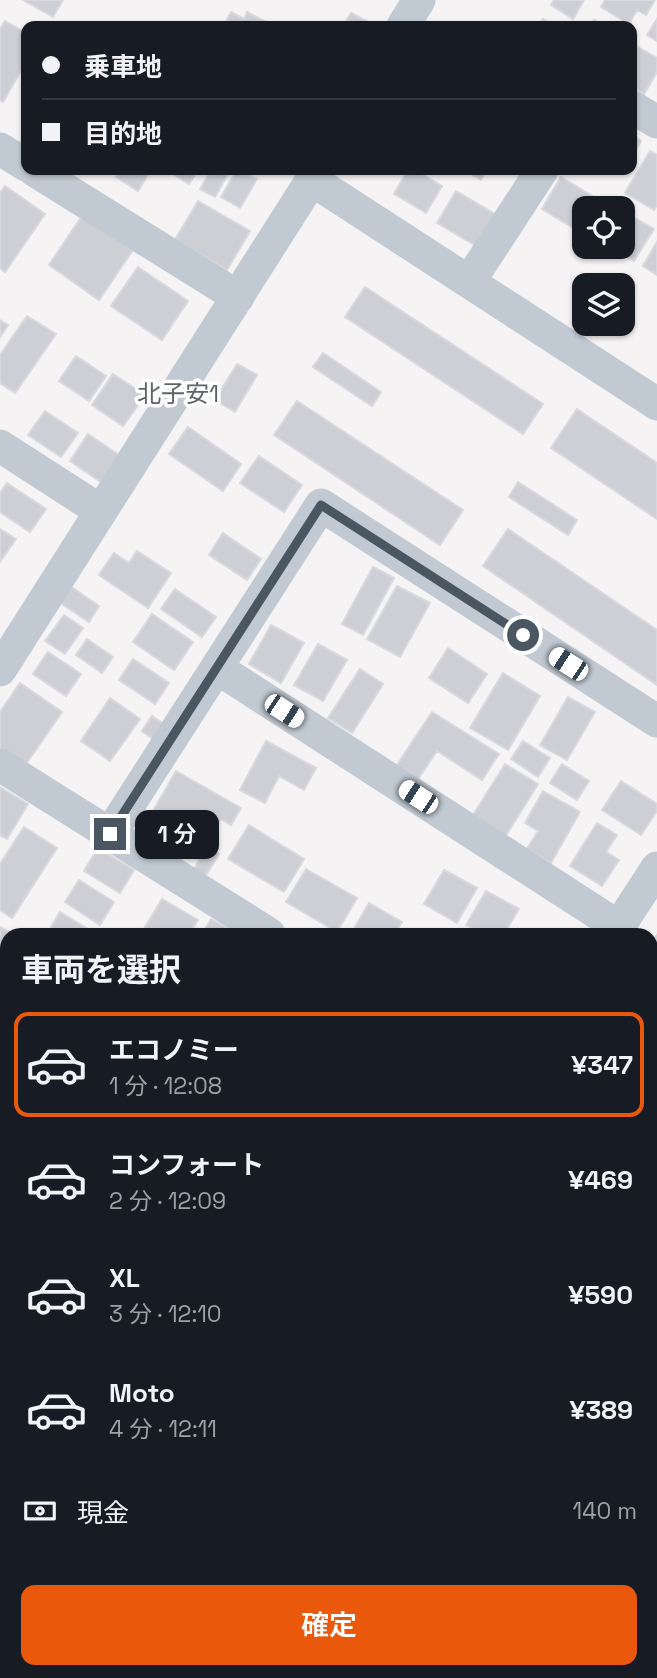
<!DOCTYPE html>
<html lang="ja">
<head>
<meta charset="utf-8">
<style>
  :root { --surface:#171b24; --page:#20242c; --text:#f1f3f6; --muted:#9ea1a6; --line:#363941; --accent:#ea580c }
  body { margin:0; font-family:"Space Grotesk","Noto Sans JP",sans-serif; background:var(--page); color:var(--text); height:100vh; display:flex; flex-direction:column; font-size:26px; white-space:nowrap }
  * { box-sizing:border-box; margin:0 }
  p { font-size:23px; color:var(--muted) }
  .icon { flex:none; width:38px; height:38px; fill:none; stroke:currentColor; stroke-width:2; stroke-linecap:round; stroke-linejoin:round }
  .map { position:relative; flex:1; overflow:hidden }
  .sheet { position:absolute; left:0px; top:928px; width:658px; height:751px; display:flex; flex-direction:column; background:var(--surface); border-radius:21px 21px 0 0; box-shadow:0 2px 5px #0004 }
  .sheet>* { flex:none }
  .guide { position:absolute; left:21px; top:21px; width:616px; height:154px; border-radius:14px; box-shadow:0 2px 5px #0004; display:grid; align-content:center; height:154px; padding:0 21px; background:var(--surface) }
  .buttons { position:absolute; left:572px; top:196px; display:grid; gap:14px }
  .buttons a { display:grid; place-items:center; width:63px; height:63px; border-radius:14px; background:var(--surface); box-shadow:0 2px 5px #0004; font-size:35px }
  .end { position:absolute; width:32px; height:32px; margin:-16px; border:9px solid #4a5661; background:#fff; box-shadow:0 0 0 4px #fff }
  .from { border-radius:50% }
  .bubble { position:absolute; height:49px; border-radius:14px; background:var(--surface); box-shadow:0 2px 5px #0004; font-size:23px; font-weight:600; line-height:49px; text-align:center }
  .car { position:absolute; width:21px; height:42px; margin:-21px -10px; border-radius:9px; box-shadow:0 0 5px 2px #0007; background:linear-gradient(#fff 24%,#345 0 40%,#fff 0 76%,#345 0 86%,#fff 0) }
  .guide b { display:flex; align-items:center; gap:24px; height:66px; font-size:26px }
  .guide b+b { border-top:2px solid var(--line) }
  .guide i { width:18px; height:18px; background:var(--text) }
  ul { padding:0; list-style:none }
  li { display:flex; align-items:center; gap:21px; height:105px; margin:0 14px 10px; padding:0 7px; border:4px solid transparent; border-radius:14px }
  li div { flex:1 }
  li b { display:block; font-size:26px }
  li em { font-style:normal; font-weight:600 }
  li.current { border-color:var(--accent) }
  li>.icon { width:63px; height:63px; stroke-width:1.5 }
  h2 { padding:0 21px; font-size:32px; line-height:84px }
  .pay { display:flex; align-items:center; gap:18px; height:77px; padding:0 21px; font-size:26px }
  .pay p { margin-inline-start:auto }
  .action { display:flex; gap:14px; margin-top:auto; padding:14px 21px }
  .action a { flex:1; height:80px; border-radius:14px; background:var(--accent); color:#fff; font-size:28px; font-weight:600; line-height:80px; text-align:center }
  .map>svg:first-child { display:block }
  .education { fill:#e6e4e5 }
  .building { fill:#cdcfd5; stroke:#d7d9de; stroke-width:2 }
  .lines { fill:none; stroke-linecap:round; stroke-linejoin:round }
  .minor { stroke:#c1cad2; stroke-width:33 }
  .tertiary { stroke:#c1cad2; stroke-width:38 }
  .route { stroke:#4a5661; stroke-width:9 }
  .labels { text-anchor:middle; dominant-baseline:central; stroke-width:7; stroke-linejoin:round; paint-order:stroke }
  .neighbourhood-label { font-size:24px; fill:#5f6368; stroke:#fff }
</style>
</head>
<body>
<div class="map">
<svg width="657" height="1678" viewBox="0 0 657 1678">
  <rect width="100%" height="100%" fill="#f5f3f3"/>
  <path class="education" d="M651,1539L657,1543V1678H138L142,1671H651Z"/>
  <path class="building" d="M23,0H63L53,17Z
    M554,0H584L573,19L551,5Z
    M605,0H655L646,15L637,10L629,24L601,7Z
    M231,12L244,19L247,12L272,25L224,26Z
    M351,13L376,26H343Z
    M543,19L555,26H539Z
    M657,19V41L647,35Z
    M594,20L606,26H590Z
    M5,21L26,33V62L3,102L0,100V29Z
    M636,46L657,58V72L644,94L632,86V53Z
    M632,135L641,141L632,156Z
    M650,151L657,155V205L654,210L625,193Z
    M121,170H151L138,191L116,177Z
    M167,170H198L189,184Z
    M211,170H230L215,197L200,189Z
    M237,170L257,179L240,208L221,197Z
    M408,170H415L442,186L426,213L394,194Z
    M464,170H487L481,180Z
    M561,177L599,200L594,208H584V225L580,232L542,209Z
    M5,186L45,214L5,272L0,268V193Z
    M456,191L495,214L476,246L437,223Z
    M198,201L250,231L227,270L175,240Z
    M623,211L654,229L634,261L610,247H623Z
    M82,216L133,250L99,300L49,265Z
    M657,242V275L643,266Z
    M138,267L188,301L162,340L111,306Z
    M365,287L543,404L523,434L345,317Z
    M27,316L56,334L15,393L0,383V355Z
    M0,320L8,325L0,337Z
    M323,353L381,392L372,406L313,367Z
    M76,356L106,376L89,401L59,381Z
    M237,364L257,375L235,412L215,400Z
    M113,374L145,395L123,426L92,405Z
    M297,401L463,510L440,545L274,435Z
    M577,409L657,463V519L551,448Z
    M45,411L78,433L61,457L28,435Z
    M188,427L241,464L223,491L169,454Z
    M88,434L119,455L101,482L70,461Z
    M259,456L302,485L284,512L240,483Z
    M518,482L577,520L568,535L509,497Z
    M7,483L46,509L30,532L0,512V493Z
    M0,529L16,539L0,562Z
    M508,529L657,630V685L483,566Z
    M223,533L261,559L247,580L209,555Z
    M137,551L171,573L148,608L99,575L114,553L129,563Z
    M373,567L394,578L363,635L342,624Z
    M70,586L99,606L89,622L59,602Z
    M397,586L430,603L400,657L367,639Z
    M175,589L216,617L202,637L161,609Z
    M152,614L193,642L174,670L133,642Z
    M64,615L83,628L65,654L45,641Z
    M271,625L304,643L281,683L249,664Z
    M87,639L113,657L102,673L76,655Z
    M318,644L347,660L323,701L294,685Z
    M448,648L487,674L468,703L429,678Z
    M48,652L81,674L66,696L33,674Z
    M133,659L169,683L155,704L119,680Z
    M360,669L383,684L352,733L328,718Z
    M503,673L540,696L508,750L470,728Z
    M20,683L62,712L24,767L0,751V712Z
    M568,697L595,712L567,760L540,745Z
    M110,698L140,719L110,761L81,741Z
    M432,712L499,754L482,780L437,751L418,779L397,765Z
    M152,716L172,729L161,745L142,731Z
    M266,741L316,768L304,790L279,776L265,803L240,790Z
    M523,741L550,758L538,777L511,759Z
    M505,764L538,784L503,840L470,820Z
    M562,764L589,781L577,800L550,783Z
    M176,771L241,808L231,825L221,819L208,842L153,811Z
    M621,781L657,804V811L641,835L602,810Z
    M0,787L28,804L7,839L0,835Z
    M543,791L580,812L551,863L527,849L538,831L525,823Z
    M597,823L617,835L606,852L619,860L602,886L570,866Z
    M249,825L304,859L284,892L228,859Z
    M24,827L57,848L12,918L0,910V864Z
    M207,847L219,854L204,878L193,871Z
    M98,848L134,870L120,893L84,871Z
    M306,869L357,898L337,932L286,902Z
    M444,870L477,888L457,923L424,904Z
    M79,880L114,902L100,925L65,902Z
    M486,891L519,909L504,934H483L466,925Z
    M162,899L198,920L189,934H146L142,932Z
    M369,903L402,922L394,934H351Z
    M60,912L96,934H47Z
    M211,919L238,934H202Z
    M0,927L13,934H7V954L1,964Z
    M657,935V960L651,956V944Z
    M651,970L657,974V1048L651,1044Z
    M651,1141L657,1145V1150L651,1159Z
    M7,1170V1198L0,1194V1182Z
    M7,1205V1270L0,1265V1216Z
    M651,1218L657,1222V1253L651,1262Z
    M7,1320V1367L0,1363V1332Z
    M651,1359L657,1364V1407L651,1402Z
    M657,1420V1466L651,1461V1428Z
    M7,1491V1509L0,1505Z
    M0,1527L7,1531V1579L0,1575Z
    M651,1577L657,1581V1678H648L637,1671H651Z
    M0,1635L7,1639V1671H26L22,1678H0Z
    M32,1671H61L73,1678H28Z
    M287,1671H401L399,1675L403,1678H297Z
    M479,1671H485L496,1678H475Z"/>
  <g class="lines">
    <path class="minor" d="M403,26L419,0
      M632,107L657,122
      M0,149L26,165
      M34,170L238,297
      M312,180L657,404
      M469,282L542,170
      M0,446L101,511
      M217,668L619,927
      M0,670L318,170
      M0,765L269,934
      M110,834L321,505L657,721
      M614,934L657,868
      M0,1150L7,1139
      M651,1290L657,1281
      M0,1473L7,1462
      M0,1622L7,1627
      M78,1671L89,1678
      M115,1678L119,1671"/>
    <path class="tertiary" d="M0,1096L7,1101
      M651,1508L657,1512"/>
  </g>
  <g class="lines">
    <path class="route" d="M110,834L321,505L523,635"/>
  </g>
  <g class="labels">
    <g class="neighbourhood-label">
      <text x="178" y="393">北子安1</text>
    </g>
  </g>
</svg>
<div class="buttons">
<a><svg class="icon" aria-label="locate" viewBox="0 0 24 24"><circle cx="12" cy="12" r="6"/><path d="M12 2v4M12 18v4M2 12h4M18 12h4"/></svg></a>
<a><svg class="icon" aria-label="layers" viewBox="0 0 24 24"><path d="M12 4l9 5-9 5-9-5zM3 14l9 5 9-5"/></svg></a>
</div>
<i class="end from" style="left:523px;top:635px"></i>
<i class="end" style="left:110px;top:834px"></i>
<div class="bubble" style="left:135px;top:810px;width:84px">1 分</div>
<i class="car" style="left:568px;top:664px;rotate:303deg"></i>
<i class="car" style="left:284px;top:711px;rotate:123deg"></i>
<i class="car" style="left:418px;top:797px;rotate:303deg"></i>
<div class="guide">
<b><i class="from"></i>乗車地</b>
<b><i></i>目的地</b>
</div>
<section class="sheet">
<h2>車両を選択</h2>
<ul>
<li class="current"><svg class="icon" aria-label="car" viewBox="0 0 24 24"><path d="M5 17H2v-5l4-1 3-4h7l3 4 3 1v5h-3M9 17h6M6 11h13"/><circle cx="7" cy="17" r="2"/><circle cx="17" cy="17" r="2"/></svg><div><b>エコノミー</b><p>1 分 · 12:08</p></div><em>¥347</em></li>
<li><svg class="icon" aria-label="car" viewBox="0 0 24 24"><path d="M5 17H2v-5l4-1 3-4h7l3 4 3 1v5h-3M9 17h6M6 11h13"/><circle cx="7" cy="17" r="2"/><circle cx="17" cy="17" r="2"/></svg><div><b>コンフォート</b><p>2 分 · 12:09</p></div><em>¥469</em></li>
<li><svg class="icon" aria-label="car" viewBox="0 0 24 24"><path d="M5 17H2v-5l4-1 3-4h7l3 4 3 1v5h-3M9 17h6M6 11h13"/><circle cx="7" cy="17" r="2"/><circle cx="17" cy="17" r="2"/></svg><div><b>XL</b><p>3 分 · 12:10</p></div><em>¥590</em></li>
<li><svg class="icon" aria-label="car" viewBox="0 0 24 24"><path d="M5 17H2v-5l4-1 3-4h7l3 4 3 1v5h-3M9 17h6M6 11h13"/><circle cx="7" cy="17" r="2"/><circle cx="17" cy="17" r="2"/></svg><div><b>Moto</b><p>4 分 · 12:11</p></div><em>¥389</em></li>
</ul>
<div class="pay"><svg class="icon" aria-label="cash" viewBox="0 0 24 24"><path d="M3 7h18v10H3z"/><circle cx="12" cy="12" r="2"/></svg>現金<p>140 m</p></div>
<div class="action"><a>確定</a></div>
</section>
</div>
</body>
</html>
